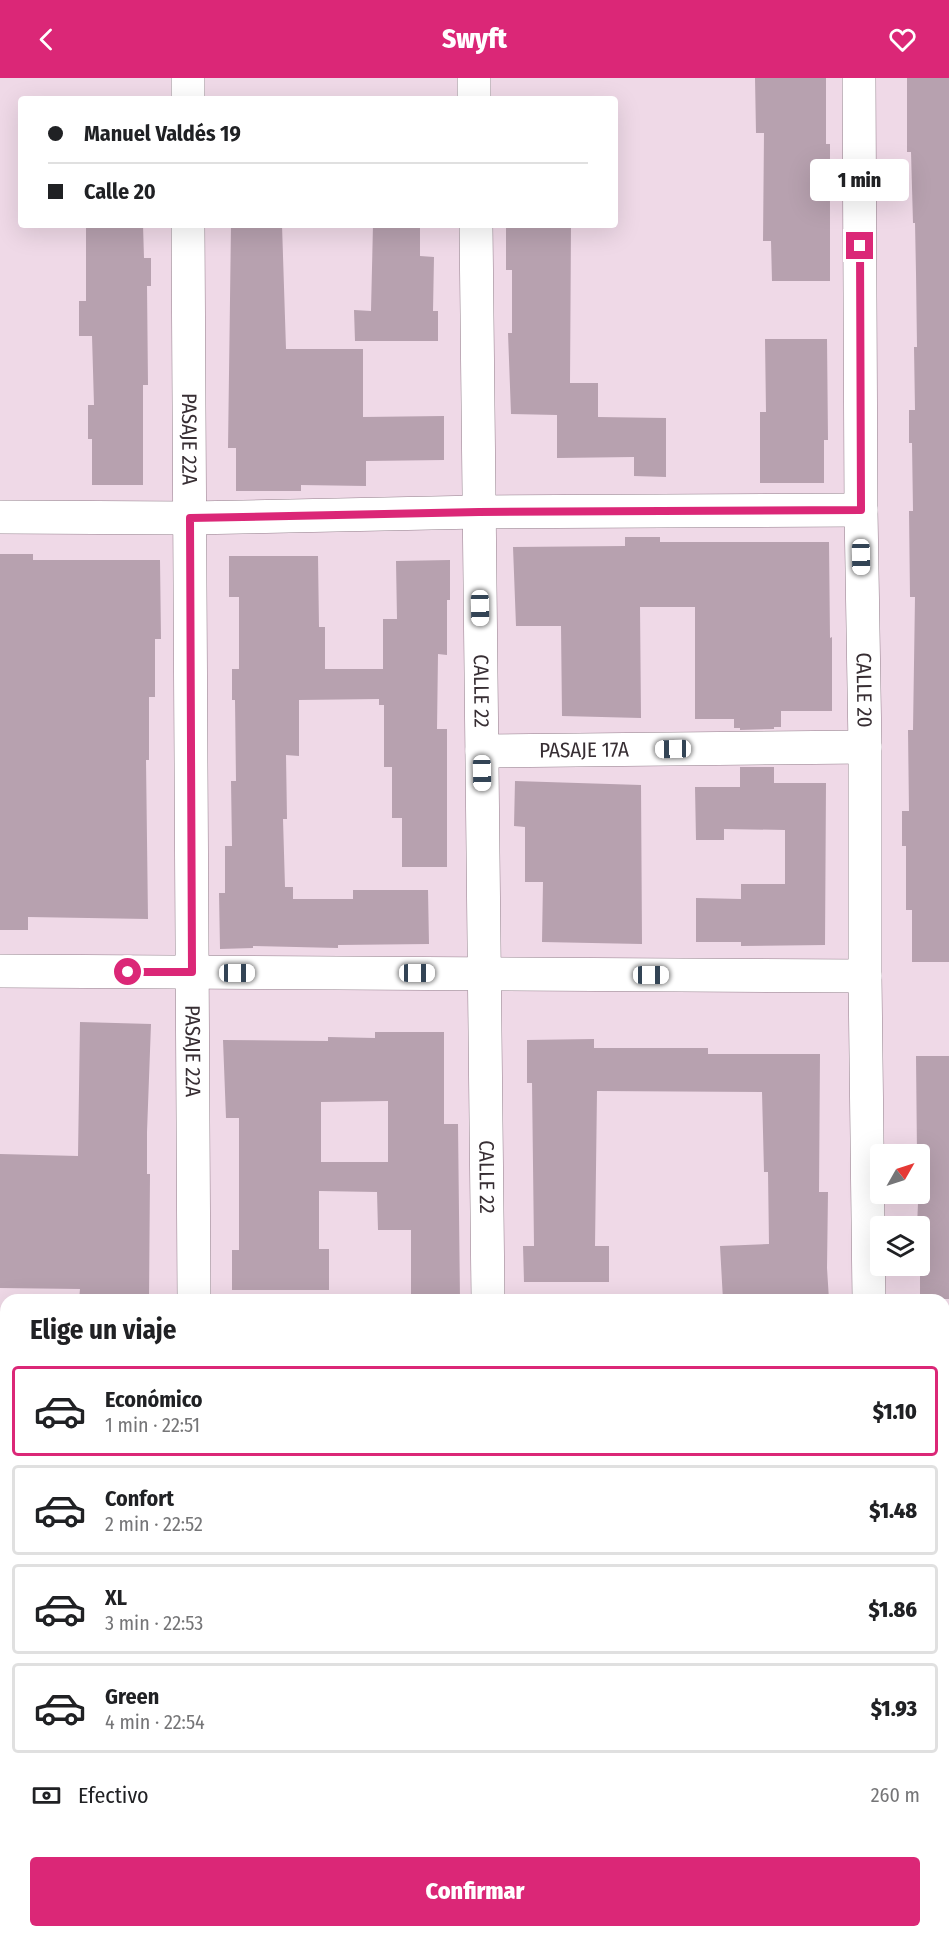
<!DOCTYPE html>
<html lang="es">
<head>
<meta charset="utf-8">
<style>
  :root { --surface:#fff; --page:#f6f6f6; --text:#202124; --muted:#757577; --line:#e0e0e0; --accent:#db2777 }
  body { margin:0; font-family:"Fira Sans Condensed",sans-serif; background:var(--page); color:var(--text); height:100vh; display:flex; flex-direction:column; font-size:22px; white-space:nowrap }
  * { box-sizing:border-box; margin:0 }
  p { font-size:20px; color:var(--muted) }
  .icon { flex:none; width:33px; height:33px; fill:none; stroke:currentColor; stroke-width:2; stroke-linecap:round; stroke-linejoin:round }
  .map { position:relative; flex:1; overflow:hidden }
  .details { position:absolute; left:0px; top:1216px; width:950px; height:644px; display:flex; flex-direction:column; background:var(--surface); border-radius:18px 18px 0 0; box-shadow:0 6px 24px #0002 }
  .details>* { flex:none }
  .guide { position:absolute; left:18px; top:18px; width:600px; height:132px; border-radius:6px; box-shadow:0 6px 24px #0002; display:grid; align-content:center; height:132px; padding:0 30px; background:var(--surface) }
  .needle { width:39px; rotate:51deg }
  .tools { position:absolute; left:870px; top:1066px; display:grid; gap:12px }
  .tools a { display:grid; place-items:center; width:60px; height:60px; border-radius:6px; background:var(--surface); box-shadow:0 6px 24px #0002; font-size:30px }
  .end { position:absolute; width:27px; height:27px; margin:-14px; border:8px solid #db2777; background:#fff; box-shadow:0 0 0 3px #fff }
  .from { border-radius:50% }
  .bubble { position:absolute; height:42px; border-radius:6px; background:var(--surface); box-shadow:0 6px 24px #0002; font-size:20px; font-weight:800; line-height:42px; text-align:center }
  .car { position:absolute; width:18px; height:36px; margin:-18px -9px; border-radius:8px; box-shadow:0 0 4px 2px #0007; background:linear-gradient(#fff 24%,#345 0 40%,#fff 0 76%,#345 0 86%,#fff 0) }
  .guide b { display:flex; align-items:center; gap:21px; height:57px; font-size:22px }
  .guide b+b { border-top:2px solid var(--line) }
  .guide i { width:15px; height:15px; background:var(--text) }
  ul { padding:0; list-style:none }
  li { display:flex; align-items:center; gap:18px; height:90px; margin:0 12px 9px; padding:0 18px; border:3px solid var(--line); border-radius:6px }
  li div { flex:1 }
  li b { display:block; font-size:22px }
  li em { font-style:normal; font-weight:800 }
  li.selected { border-color:var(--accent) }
  li>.icon { width:54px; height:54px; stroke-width:1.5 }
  h2 { padding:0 30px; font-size:27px; line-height:72px }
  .pay { display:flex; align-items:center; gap:15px; height:66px; padding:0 30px; font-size:22px }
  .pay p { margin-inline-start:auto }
  .cta { display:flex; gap:12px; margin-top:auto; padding:12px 30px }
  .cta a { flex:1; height:69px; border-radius:6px; background:var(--accent); color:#fff; font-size:24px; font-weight:800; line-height:69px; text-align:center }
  header { display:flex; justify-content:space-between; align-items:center; height:78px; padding:0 30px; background:var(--accent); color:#fff; font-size:27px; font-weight:800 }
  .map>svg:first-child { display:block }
  .building { fill:#b7a1af; fill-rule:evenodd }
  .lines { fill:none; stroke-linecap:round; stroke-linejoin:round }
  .minor-casing { stroke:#937e8b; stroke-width:34 }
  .tertiary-casing { stroke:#937e8b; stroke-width:34 }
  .minor { stroke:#fff; stroke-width:33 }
  .tertiary { stroke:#fff; stroke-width:33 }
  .route { stroke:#db2777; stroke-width:8 }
  .labels { text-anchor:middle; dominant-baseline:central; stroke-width:4.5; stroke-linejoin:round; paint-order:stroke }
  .street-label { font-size:21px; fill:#372e33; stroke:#fde6f4 }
</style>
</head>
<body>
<header><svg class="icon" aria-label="back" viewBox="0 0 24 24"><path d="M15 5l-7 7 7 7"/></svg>Swyft<svg class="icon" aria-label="heart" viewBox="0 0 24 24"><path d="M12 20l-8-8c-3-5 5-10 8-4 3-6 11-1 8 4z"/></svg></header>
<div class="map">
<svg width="949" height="1859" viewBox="0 0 949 1859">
  <rect width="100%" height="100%" fill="#efd9e7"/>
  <path class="building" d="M755,0H826V66H830V203H772L771,163H763L764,55H756Z
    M907,0H949V884H912V832H906V768H902V733H909L908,652H913L915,519H910L909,433H913L912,365H909V332H915L914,269H917L916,195L915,145H913L911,74H907Z
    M86,147H143L144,180H151V208H147L148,307H143V407H92V361H88V327H94L92,258H79V223H86Z
    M231,147H282L286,271H363V339L444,338V382L366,383V408L301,407V413H236V370H228Z
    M373,147H420V178L434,179L433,233H438V263H355L354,232L371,233Z
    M506,147H571L570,305H598V339L666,340V399L634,398V379L557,380V337L511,336L508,255H512V192H506Z
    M765,261H827L828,362H824V405H760V334H766Z
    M625,459H660V464H829L830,560L832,559V633H781V649H774V651L740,652V650H734V641H695V529H640L641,640L562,638L561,548H516L513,469L625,468Z
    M0,476H33V482H160L161,561H155V619H149V682H146L148,841L28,839V852H0Z
    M229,478H318L319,549H325V591H383V541H397L396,483L450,482V522H447V577L438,576L437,651H447V789H402V740H392V689H384V627H379V621L299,622V678L286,677L287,741H283L285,809H293V821H353V812H428L429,866L338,867V870L253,868V870L220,871L219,815H225V768H232L231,703H236L235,622H232V591H239V519H229Z
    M740,689H774V705H826L825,867L741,868V864H696V820L741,821V806H785V752L724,751V762H696L695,709H740Z
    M515,703L641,707L642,866L542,864L543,804H525V749L514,748Z
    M80,944L151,946L147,1054V1096H150L149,1222H79L80,1211L0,1210V1076L78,1078Z
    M375,954H444V1046H458L460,1222H411V1152H378L377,1114L319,1113V1171H329V1212H232V1172H239V1040H226L223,962L328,963V959L375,960ZM388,1023V1084H321V1024Z
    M594,961V970H708V976H820L819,1114H828L827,1190L829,1222H723L720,1168L769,1166L768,1094H764L762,1014L597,1013L595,1168H609V1204H524L523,1168H534L532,1005H527V962Z
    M916,978H949V1221H920V1149H917L920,1077H917Z"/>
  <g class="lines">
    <defs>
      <g id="minor">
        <path d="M188,0V21"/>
        <path d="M474,0V21"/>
        <path id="s1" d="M188,147L194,1222"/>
        <path id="s2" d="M476,147L488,1222"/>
        <path d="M0,439L190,440L479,434L861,432"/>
        <path id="s3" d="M482,673L865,669"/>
        <path d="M0,893L865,898"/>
        <path d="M0,1333H6"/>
        <path d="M944,1696H949"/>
        <path d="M0,1702H6"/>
        <path d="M197,1854V1859"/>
        <path d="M495,1854V1859"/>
      </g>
      <g id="tertiary">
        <path id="s4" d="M859,0L861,432L865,669V898L869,1222"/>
        <path d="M881,1854V1859"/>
      </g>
    </defs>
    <use href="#minor" class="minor-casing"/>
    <use href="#tertiary" class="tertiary-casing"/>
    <use href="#minor" class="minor"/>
    <use href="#tertiary" class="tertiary"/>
  </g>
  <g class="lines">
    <path class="route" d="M128,894H192L190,440L479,434L861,432L860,168"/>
  </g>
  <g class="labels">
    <g class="street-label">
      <text stroke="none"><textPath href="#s1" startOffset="214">PASAJE 22A</textPath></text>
      <text stroke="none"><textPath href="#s4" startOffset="612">CALLE 20</textPath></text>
      <text stroke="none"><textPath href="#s2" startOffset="466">CALLE 22</textPath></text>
      <text stroke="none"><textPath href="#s3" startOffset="102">PASAJE 17A</textPath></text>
      <text stroke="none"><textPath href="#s1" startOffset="826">PASAJE 22A</textPath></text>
      <text stroke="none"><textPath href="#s2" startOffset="952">CALLE 22</textPath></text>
    </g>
  </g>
</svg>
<div class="tools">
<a><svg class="needle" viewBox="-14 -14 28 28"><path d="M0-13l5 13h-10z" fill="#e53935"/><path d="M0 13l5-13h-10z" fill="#757577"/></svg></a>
<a><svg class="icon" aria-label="layers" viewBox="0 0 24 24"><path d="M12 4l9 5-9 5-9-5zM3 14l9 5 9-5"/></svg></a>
</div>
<i class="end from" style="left:128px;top:894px"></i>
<i class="end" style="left:860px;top:168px"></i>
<div class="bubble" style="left:810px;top:81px;width:99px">1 min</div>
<i class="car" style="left:861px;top:479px;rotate:179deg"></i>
<i class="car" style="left:480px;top:530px;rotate:179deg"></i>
<i class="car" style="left:673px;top:671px;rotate:269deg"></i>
<i class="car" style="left:482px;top:695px;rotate:179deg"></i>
<i class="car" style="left:237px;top:895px;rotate:90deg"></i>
<i class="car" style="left:417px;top:895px;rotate:90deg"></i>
<i class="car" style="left:651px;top:897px;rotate:90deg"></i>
<div class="guide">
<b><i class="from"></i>Manuel Valdés 19</b>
<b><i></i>Calle 20</b>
</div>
<section class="details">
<h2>Elige un viaje</h2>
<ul>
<li class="selected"><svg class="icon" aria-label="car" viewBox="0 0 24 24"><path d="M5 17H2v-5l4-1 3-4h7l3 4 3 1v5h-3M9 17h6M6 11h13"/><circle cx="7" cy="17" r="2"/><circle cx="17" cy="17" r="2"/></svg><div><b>Económico</b><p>1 min · 22:51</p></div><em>$1.10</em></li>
<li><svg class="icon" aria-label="car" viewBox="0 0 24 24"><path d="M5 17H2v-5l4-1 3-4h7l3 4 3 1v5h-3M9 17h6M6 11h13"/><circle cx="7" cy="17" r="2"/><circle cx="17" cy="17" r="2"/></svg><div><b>Confort</b><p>2 min · 22:52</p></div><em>$1.48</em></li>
<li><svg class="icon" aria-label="car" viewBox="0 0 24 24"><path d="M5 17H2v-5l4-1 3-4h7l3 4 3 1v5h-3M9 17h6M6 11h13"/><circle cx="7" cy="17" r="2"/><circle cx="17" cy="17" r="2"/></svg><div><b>XL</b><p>3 min · 22:53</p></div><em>$1.86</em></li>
<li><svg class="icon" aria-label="car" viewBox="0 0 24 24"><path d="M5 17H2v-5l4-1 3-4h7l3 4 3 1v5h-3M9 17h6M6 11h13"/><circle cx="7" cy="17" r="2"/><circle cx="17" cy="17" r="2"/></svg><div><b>Green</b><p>4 min · 22:54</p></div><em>$1.93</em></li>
</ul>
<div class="pay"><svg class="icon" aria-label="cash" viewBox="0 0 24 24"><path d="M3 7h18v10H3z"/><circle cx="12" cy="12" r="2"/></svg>Efectivo<p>260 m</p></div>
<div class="cta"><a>Confirmar</a></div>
</section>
</div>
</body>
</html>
